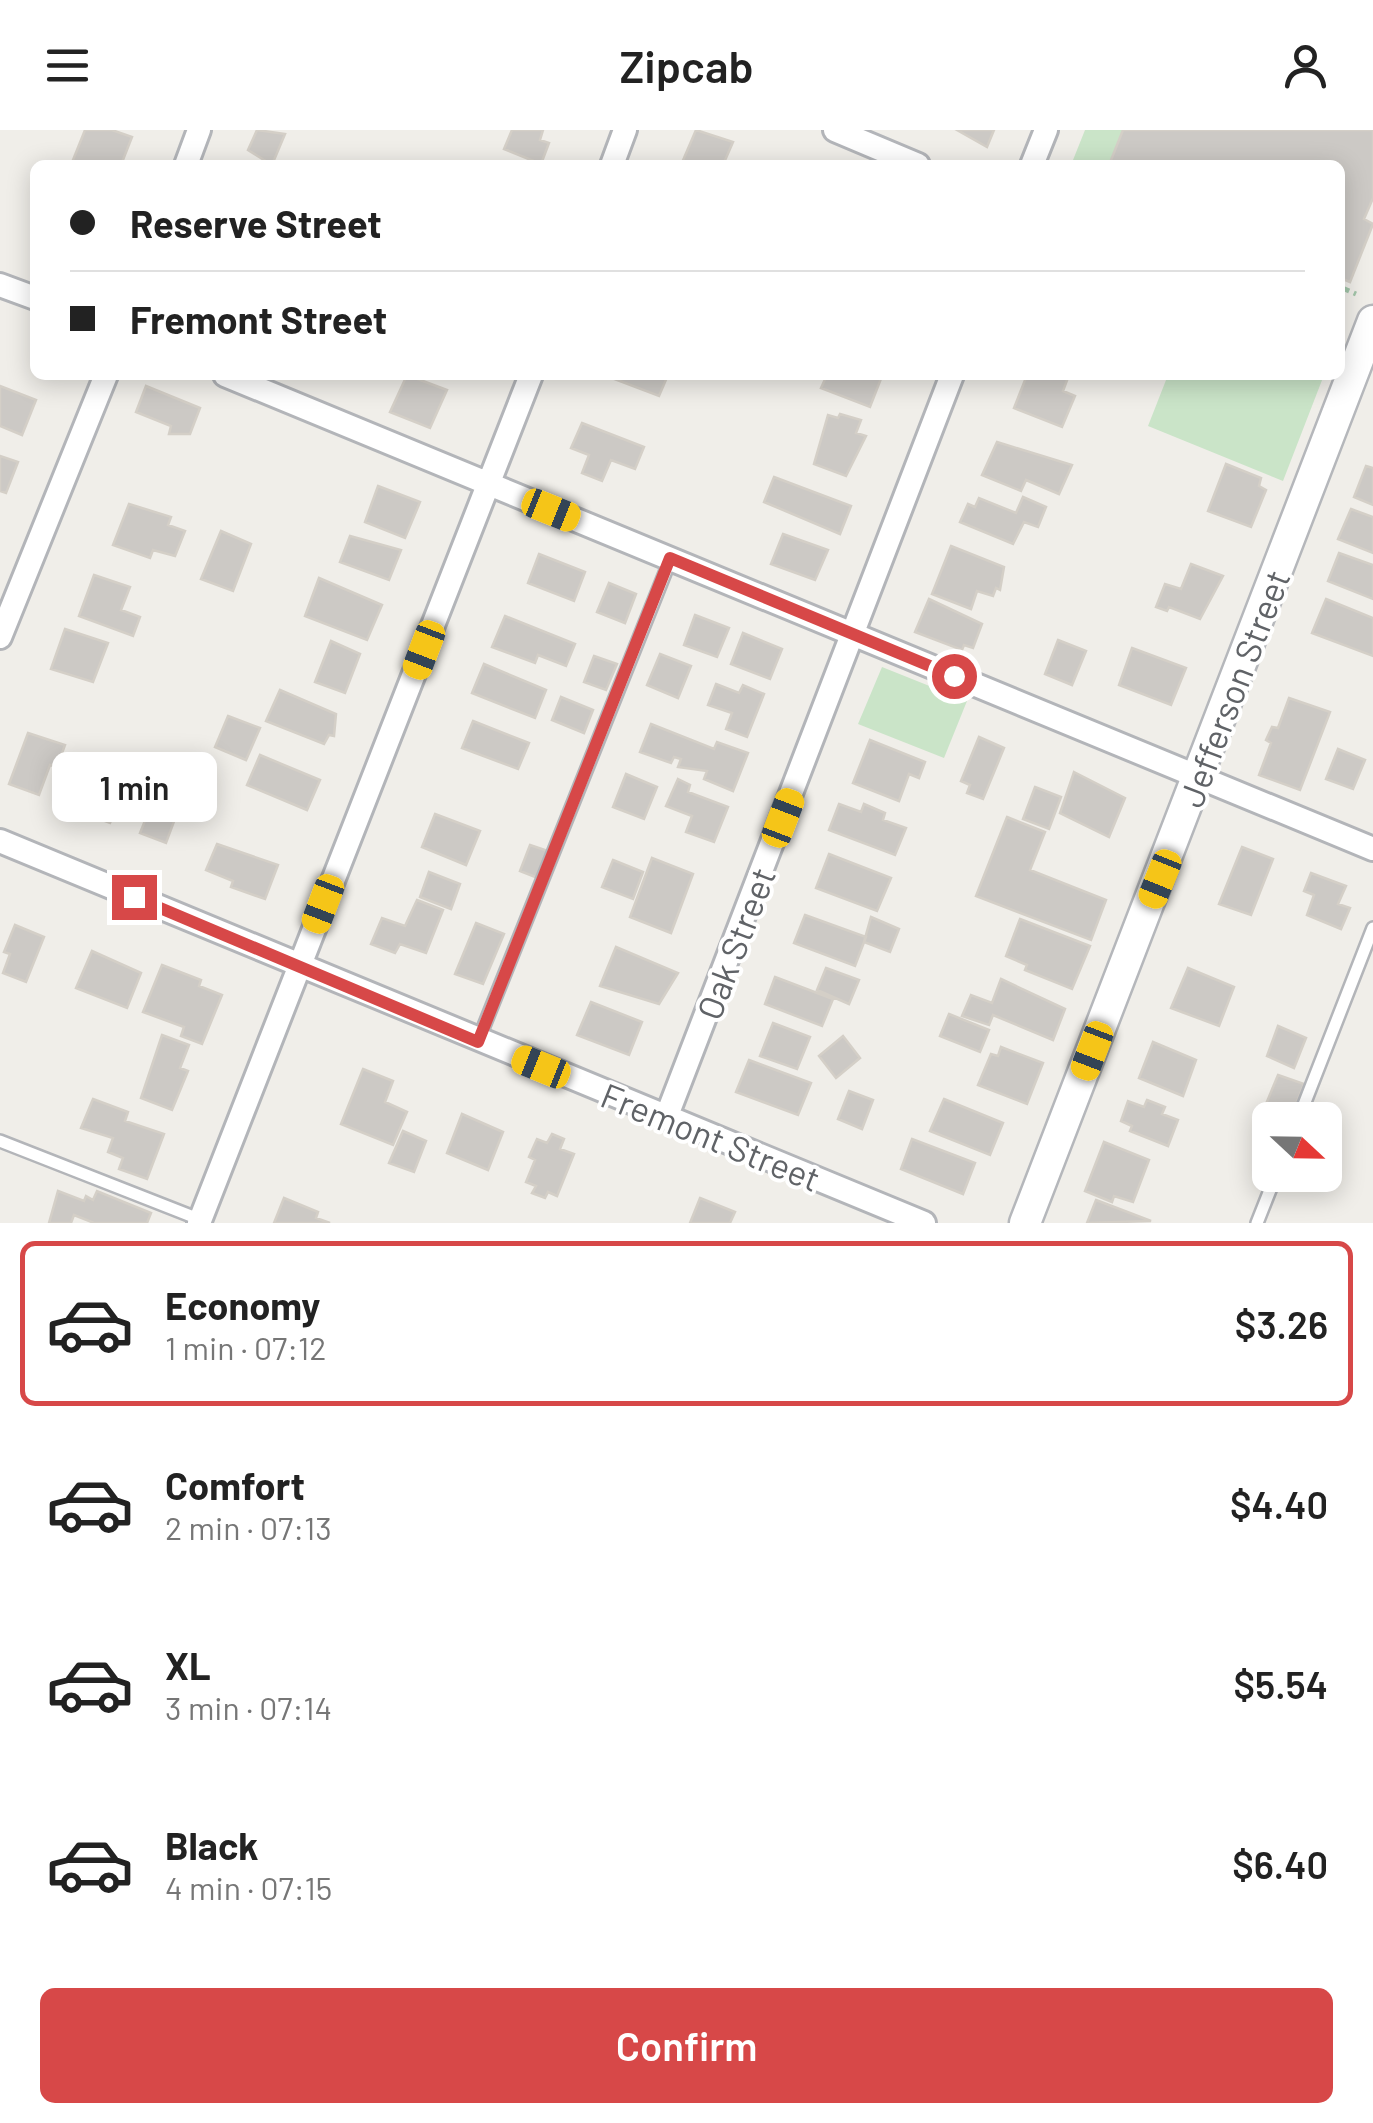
<!DOCTYPE html>
<html lang="en">
<head>
<meta charset="utf-8">
<style>
  :root { --surface:#fff; --page:#f6f6f6; --text:#222; --muted:#767676; --line:#e0e0e0; --accent:#d74848 }
  body { margin:0; font-family:Barlow,sans-serif; background:var(--page); color:var(--text); height:100vh; display:flex; flex-direction:column; font-size:38px; white-space:nowrap }
  * { box-sizing:border-box; margin:0 }
  p { font-size:32px; color:var(--muted) }
  .icon { flex:none; width:55px; height:55px; fill:none; stroke:currentColor; stroke-width:2; stroke-linecap:round; stroke-linejoin:round }
  .map { position:relative; height:1093px; overflow:hidden }
  .sheet { display:flex; flex-direction:column; background:var(--surface); flex:1 }
  .sheet>* { flex:none }
  .hud { position:absolute; left:30px; top:30px; width:1315px; height:220px; border-radius:15px; box-shadow:0 5px 25px #0003; display:grid; align-content:center; height:220px; padding:0 40px; background:var(--surface) }
  .needle { width:65px; rotate:112deg }
  .fabs { position:absolute; left:1252px; top:972px; display:grid; gap:20px }
  .fabs a { display:grid; place-items:center; width:90px; height:90px; border-radius:15px; background:var(--surface); box-shadow:0 5px 25px #0003; font-size:50px }
  .end { position:absolute; width:45px; height:45px; margin:-22px; border:12px solid #d74848; background:#fff; box-shadow:0 0 0 5px #fff }
  .from { border-radius:50% }
  .bubble { position:absolute; height:70px; border-radius:15px; background:var(--surface); box-shadow:0 5px 25px #0003; font-size:32px; font-weight:600; line-height:70px; text-align:center }
  .car { position:absolute; width:30px; height:60px; margin:-30px -15px; border-radius:12px; box-shadow:0 0 8px 2px #0007; background:linear-gradient(#f5c518 24%,#345 0 40%,#f5c518 0 76%,#345 0 86%,#f5c518 0) }
  .hud b { display:flex; align-items:center; gap:35px; height:95px; font-size:38px }
  .hud b+b { border-top:2px solid var(--line) }
  .hud i { width:25px; height:25px; background:var(--text) }
  ul { padding:18px 0 0; list-style:none }
  li { display:flex; align-items:center; gap:30px; height:165px; margin:0 20px 15px; padding:0 20px; border:5px solid transparent; border-radius:15px }
  li div { flex:1 }
  li b { display:block; font-size:38px }
  li em { font-style:normal; font-weight:600 }
  li.current { border-color:var(--accent) }
  li>.icon { width:90px; height:90px; stroke-width:1.5 }
  .primary-button { display:flex; gap:20px; margin-top:auto; padding:20px 40px }
  .primary-button a { flex:1; height:115px; border-radius:15px; background:var(--accent); color:#fff; font-size:40px; font-weight:600; line-height:115px; text-align:center }
  header { display:flex; justify-content:space-between; align-items:center; height:130px; padding:0 40px; background:var(--surface); font-size:45px; font-weight:600 }
  .map>svg:first-child { display:block }
  .green { fill:#cae4c8 }
  .building { fill:#ccc9c5; stroke:#d4cfc7; stroke-width:2.5 }
  .lines { fill:none; stroke-linecap:round; stroke-linejoin:round }
  .lane-casing { stroke:#b3b5b9; stroke-width:16 }
  .street-casing { stroke:#b3b5b9; stroke-width:28 }
  .secondary-casing { stroke:#b5b7bb; stroke-width:35 }
  .path { stroke:#a2c5a9; stroke-width:5; stroke-dasharray:10 5; stroke-linecap:butt }
  .lane { stroke:#fff; stroke-width:11 }
  .street { stroke:#fff; stroke-width:22 }
  .secondary { stroke:#fff; stroke-width:30 }
  .route { stroke:#d74848; stroke-width:12 }
  .labels { text-anchor:middle; dominant-baseline:central; stroke-width:8; stroke-linejoin:round; paint-order:stroke }
  .street-label { font-size:35px; fill:#606367; stroke:#fff }
</style>
</head>
<body>
<header><svg class="icon" aria-label="menu" viewBox="0 0 24 24"><path d="M4 6h16M4 12h16M4 18h16"/></svg>Zipcab<svg class="icon" aria-label="person" viewBox="0 0 24 24"><circle cx="12" cy="8" r="4"/><path d="M4 21q1-7 8-7t8 7"/></svg></header>
<div class="map">
<svg width="1373" height="1093" viewBox="0 0 1373 1093">
  <rect width="100%" height="100%" fill="#f0eee9"/>
  <path class="green" d="M1085,0H1123L1109,35H1071Z
    M1168,245H1324L1283,351L1148,296Z
    M882,537L967,571L944,628L858,594Z"/>
  <path class="building" d="M85,0H112L132,7L121,35H71Z
    M257,0L285,4L272,35L248,20Z
    M512,0H543L540,10L549,13L541,34L504,19Z
    M696,0L733,12L723,35H681Z
    M957,0H994L987,17Z
    M1123,0H1373V68L1364,89L1373,94L1350,152L1340,148V35H1109Z
    M407,245L447,260L430,298L390,282Z
    M604,245H668L659,266Z
    M827,245H880L882,246L870,277L821,258Z
    M1027,245H1069L1063,261L1075,266L1062,297L1014,278Z
    M0,256L36,270L22,305L0,296Z
    M146,256L200,278L190,304H169L171,296L136,282Z
    M840,284L861,290L856,303L866,306L846,346L814,334L828,285L838,288Z
    M582,293L644,317L635,339L611,330L602,351L582,343L589,325L571,318Z
    M997,312L1072,335L1059,364L1026,350L1021,361L982,345Z
    M0,326L18,332L6,363L0,361Z
    M1226,334L1261,348L1259,356L1266,360L1251,397L1208,381Z
    M1366,336L1373,338V375L1354,367Z
    M774,347L851,376L840,404L764,372Z
    M378,356L420,372L405,408L365,392Z
    M1023,367L1046,377L1038,397L1024,392L1013,414L960,392L968,374L975,377L979,368L1016,383Z
    M129,374L171,387L168,395L185,401L175,426L153,420L150,428L113,415Z
    M1351,379L1373,387V423L1338,409Z
    M221,401L251,414L233,461L201,449Z
    M783,404L828,420L815,450L771,434Z
    M350,406L401,420L389,450L340,432Z
    M951,416L1004,437L1000,460L996,458L993,466L977,461L971,479L932,464Z
    M1339,423L1373,435V469L1328,451Z
    M539,424L585,442L574,471L528,453Z
    M1191,434L1223,446L1200,489L1169,477L1167,481L1156,477L1165,454L1181,459Z
    M94,445L130,457L121,480L140,487L133,506L79,486Z
    M319,448L382,475L367,510L305,486Z
    M609,453L636,464L625,493L597,482Z
    M929,469L982,494L973,518L964,515L962,520L915,502Z
    M1326,469L1373,488V526L1312,503Z
    M695,485L729,498L717,527L684,515Z
    M505,486L575,514L566,536L538,525L535,533L492,517Z
    M65,499L108,513L93,552L51,539Z
    M743,503L782,519L770,549L731,534Z
    M1058,510L1086,521L1072,555L1045,544Z
    M331,511L360,524L345,563L315,552Z
    M1132,518L1186,538L1171,575L1119,555Z
    M660,524L691,536L678,568L647,555Z
    M594,526L617,534L606,560L584,552Z
    M484,534L546,560L535,588L472,563Z
    M716,554L739,563L743,555L764,564L747,607L726,599L732,583L708,575Z
    M280,560L336,584L334,606L329,605L324,614L266,591Z
    M561,567L593,580L584,603L552,590Z
    M1289,568L1330,582L1300,660L1259,645L1271,613L1266,610L1272,597L1278,598Z
    M228,586L260,598L246,630L215,617Z
    M473,591L529,613L518,639L462,618Z
    M651,594L714,619L717,612L748,623L733,661L704,649L707,641L678,637L681,629L674,627L671,633L640,622Z
    M28,603L65,615L57,637L50,635L39,665L9,654Z
    M979,607L1004,618L983,669L967,663L970,655L961,651Z
    M870,610L925,632L919,648L909,644L899,671L853,653Z
    M1338,619L1365,630L1353,659L1326,649Z
    M260,625L320,650L307,680L247,655Z
    M1074,642L1125,668L1109,707L1060,683Z
    M626,644L657,657L644,689L613,677Z
    M80,647L123,664L110,693L68,677Z
    M678,649L690,655L688,662L728,677L714,712L686,702L692,686L666,676Z
    M1035,657L1061,667L1049,699L1023,689Z
    M154,668L179,678L166,713L140,703Z
    M839,674L861,682L864,674L885,683L883,690L906,698L895,725L829,700Z
    M435,684L480,701L466,735L422,717Z
    M1007,687L1045,702L1030,740L1106,770L1091,810L976,766Z
    M217,714L278,735L265,769L231,757L233,751L206,740Z
    M530,715L548,721L538,748L520,741Z
    M1242,717L1273,729L1251,785L1219,774Z
    M829,724L891,748L877,781L816,758Z
    M652,728L693,744L671,803L630,787Z
    M613,730L643,742L633,769L602,757Z
    M429,742L460,754L451,779L420,767Z
    M1311,743L1346,756L1338,774L1350,778L1341,799L1307,785L1314,765L1304,761Z
    M417,770L443,780L426,823L400,814L395,823L371,814L382,788L405,796Z
    M805,785L866,807L855,836L794,813Z
    M871,787L899,799L890,822L864,812Z
    M1020,789L1090,816L1072,859L1025,840L1027,835L1006,826Z
    M476,793L504,804L483,854L455,844Z
    M15,795L44,807L26,852L3,843L10,824L4,822Z
    M616,817L678,843L659,874L600,856Z
    M92,821L141,843L127,878L76,858Z
    M162,835L201,850L199,856L222,865L202,914L181,906L184,897L143,882Z
    M826,838L859,850L849,874L817,860Z
    M1188,838L1234,857L1219,896L1171,878Z
    M775,847L833,869L822,896L765,874Z
    M1001,849L1065,879L1053,910L993,885L989,895L962,886L971,865L992,873Z
    M591,872L642,892L629,925L577,905Z
    M949,884L989,900L980,922L940,906Z
    M773,893L810,907L797,939L760,926Z
    M1278,896L1306,908L1294,938L1267,926Z
    M162,905L189,915L180,938L188,941L172,980L141,968Z
    M843,906L860,928L836,948L819,926Z
    M1153,912L1196,930L1183,966L1139,948Z
    M1001,917L1043,933L1027,974L978,955L991,924L998,926Z
    M749,930L811,953L798,985L736,962Z
    M363,939L393,951L385,972L407,982L393,1015L341,994Z
    M1278,945L1304,954L1292,984L1266,974Z
    M849,961L873,970L862,999L838,989Z
    M93,969L128,982L125,991L164,1004L147,1049L119,1039L123,1028L108,1022L113,1008L81,998Z
    M944,969L1003,993L990,1025L930,1001Z
    M1147,970L1165,977L1162,984L1178,990L1168,1016L1130,1001L1132,996L1121,991L1128,971L1144,977Z
    M462,984L503,1002L488,1040L447,1023Z
    M403,1001L426,1011L414,1042L389,1033Z
    M552,1004L564,1009L560,1019L574,1024L557,1066L548,1062L545,1068L532,1063L536,1056L526,1052L535,1030L529,1027L537,1009L547,1013Z
    M912,1009L975,1033L963,1064L901,1039Z
    M1104,1012L1149,1030L1133,1072L1114,1066L1112,1072L1085,1061Z
    M58,1061L84,1071L86,1066L93,1070L97,1061L151,1083L147,1093H94L74,1085L71,1093H49Z
    M284,1068L318,1082L316,1088L330,1093H274Z
    M700,1068L735,1082L730,1093H690Z
    M1096,1070L1151,1091L1087,1093Z"/>
  <g class="lines">
    <defs>
      <path id="lane" d="M478,911L671,428
        M1298,990L1373,798
        M0,1011L204,1091
        M1257,1093L1276,1045"/>
      <path id="street" d="M835,0L918,35
        M186,35L199,0
        M612,35L625,0
        M1032,35L1046,0
        M0,155L35,168
        M225,245L1373,719
        M0,507L106,245
        M0,711L924,1093
        M666,988L952,245
        M199,1093L531,245"/>
      <path id="secondary" d="M1025,1093L1373,191"/>
    </defs>
    <use href="#lane" class="lane-casing"/>
    <use href="#street" class="street-casing"/>
    <use href="#secondary" class="secondary-casing"/>
    <path class="path" d="M1340,157L1356,164"/>
    <use href="#lane" class="lane"/>
    <use href="#street" class="street"/>
    <use href="#secondary" class="secondary"/>
  </g>
  <g class="lines">
    <path class="route" d="M134,767L478,912L670,428L954,546"/>
  </g>
  <g class="labels">
    <g class="street-label">
      <text transform="translate(1233 558) rotate(-69)">Jefferson Street</text>
      <text transform="translate(735 813) rotate(-69)">Oak Street</text>
      <text transform="translate(711 1006) rotate(22)">Fremont Street</text>
    </g>
  </g>
</svg>
<div class="fabs">
<a><svg class="needle" viewBox="-14 -14 28 28"><path d="M0-13l5 13h-10z" fill="#e53935"/><path d="M0 13l5-13h-10z" fill="#767676"/></svg></a>
</div>
<i class="end from" style="left:954px;top:546px"></i>
<i class="end" style="left:134px;top:767px"></i>
<div class="bubble" style="left:52px;top:622px;width:165px">1 min</div>
<i class="car" style="left:551px;top:380px;rotate:112deg"></i>
<i class="car" style="left:424px;top:520px;rotate:201deg"></i>
<i class="car" style="left:783px;top:688px;rotate:21deg"></i>
<i class="car" style="left:1160px;top:749px;rotate:202deg"></i>
<i class="car" style="left:323px;top:774px;rotate:201deg"></i>
<i class="car" style="left:1092px;top:921px;rotate:201deg"></i>
<i class="car" style="left:541px;top:937px;rotate:292deg"></i>
<div class="hud">
<b><i class="from"></i>Reserve Street</b>
<b><i></i>Fremont Street</b>
</div>
</div>
<section class="sheet">
<ul>
<li class="current"><svg class="icon" aria-label="car" viewBox="0 0 24 24"><path d="M5 17H2v-5l4-1 3-4h7l3 4 3 1v5h-3M9 17h6M6 11h13"/><circle cx="7" cy="17" r="2"/><circle cx="17" cy="17" r="2"/></svg><div><b>Economy</b><p>1 min · 07:12</p></div><em>$3.26</em></li>
<li><svg class="icon" aria-label="car" viewBox="0 0 24 24"><path d="M5 17H2v-5l4-1 3-4h7l3 4 3 1v5h-3M9 17h6M6 11h13"/><circle cx="7" cy="17" r="2"/><circle cx="17" cy="17" r="2"/></svg><div><b>Comfort</b><p>2 min · 07:13</p></div><em>$4.40</em></li>
<li><svg class="icon" aria-label="car" viewBox="0 0 24 24"><path d="M5 17H2v-5l4-1 3-4h7l3 4 3 1v5h-3M9 17h6M6 11h13"/><circle cx="7" cy="17" r="2"/><circle cx="17" cy="17" r="2"/></svg><div><b>XL</b><p>3 min · 07:14</p></div><em>$5.54</em></li>
<li><svg class="icon" aria-label="car" viewBox="0 0 24 24"><path d="M5 17H2v-5l4-1 3-4h7l3 4 3 1v5h-3M9 17h6M6 11h13"/><circle cx="7" cy="17" r="2"/><circle cx="17" cy="17" r="2"/></svg><div><b>Black</b><p>4 min · 07:15</p></div><em>$6.40</em></li>
</ul>
<div class="primary-button"><a>Confirm</a></div>
</section>
</body>
</html>
